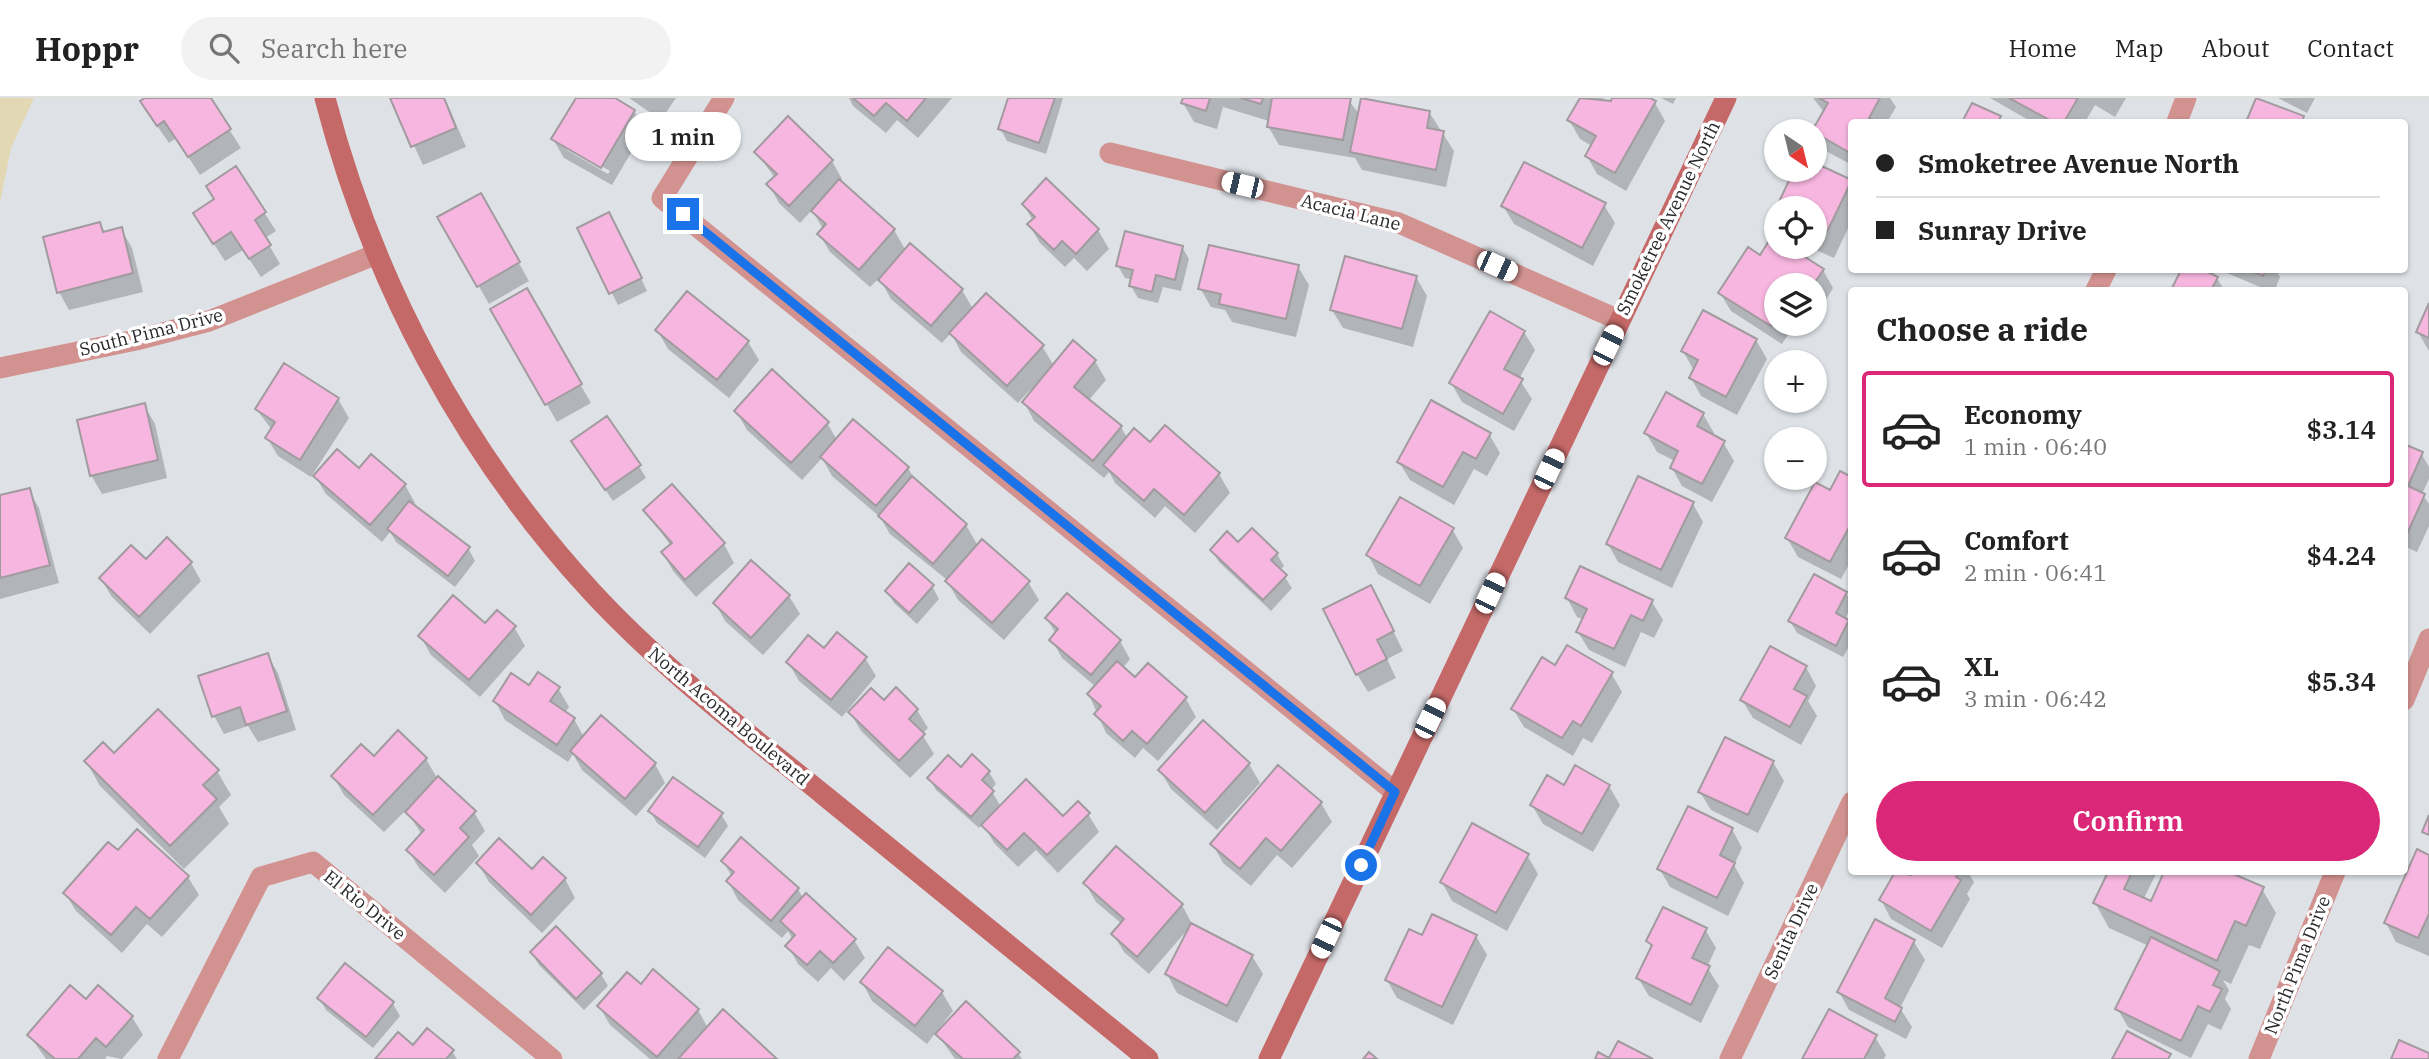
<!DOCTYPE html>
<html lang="en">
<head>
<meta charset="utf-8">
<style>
  :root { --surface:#fff; --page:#f2f2f2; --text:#222; --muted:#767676; --line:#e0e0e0; --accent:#db2777 }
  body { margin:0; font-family:"IBM Plex Serif",serif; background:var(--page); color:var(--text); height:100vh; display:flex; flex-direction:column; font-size:26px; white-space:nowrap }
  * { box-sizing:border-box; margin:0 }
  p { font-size:23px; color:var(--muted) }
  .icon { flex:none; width:38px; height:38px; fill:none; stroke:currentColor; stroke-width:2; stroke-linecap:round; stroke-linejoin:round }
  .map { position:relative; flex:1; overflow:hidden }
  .drawer { position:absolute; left:1848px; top:189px; width:560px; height:588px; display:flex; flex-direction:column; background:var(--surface); border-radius:7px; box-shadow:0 2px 5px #0004 }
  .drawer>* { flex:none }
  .top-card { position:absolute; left:1848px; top:21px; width:560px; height:154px; border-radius:7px; box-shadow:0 2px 5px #0004; display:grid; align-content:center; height:154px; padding:0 28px; background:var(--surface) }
  .needle { width:46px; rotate:145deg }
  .tools { position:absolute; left:1764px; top:21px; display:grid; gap:14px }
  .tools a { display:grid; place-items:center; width:63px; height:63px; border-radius:50%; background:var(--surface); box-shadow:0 2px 5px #0004; font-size:35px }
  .end { position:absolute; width:32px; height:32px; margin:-16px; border:9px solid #1a73e8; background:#fff; box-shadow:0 0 0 4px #fff }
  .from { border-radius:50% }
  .bubble { position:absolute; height:49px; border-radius:24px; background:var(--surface); box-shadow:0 2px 5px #0004; font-size:23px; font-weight:600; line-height:49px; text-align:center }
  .car { position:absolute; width:21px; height:42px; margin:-21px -10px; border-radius:9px; box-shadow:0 0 5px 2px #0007; background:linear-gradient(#fff 24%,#345 0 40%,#fff 0 76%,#345 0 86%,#fff 0) }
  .top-card b { display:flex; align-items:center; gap:24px; height:66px; font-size:26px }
  .top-card b+b { border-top:2px solid var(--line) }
  .top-card i { width:18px; height:18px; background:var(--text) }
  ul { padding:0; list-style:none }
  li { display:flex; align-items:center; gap:21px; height:116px; margin:0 14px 10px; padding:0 14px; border:4px solid transparent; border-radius:7px }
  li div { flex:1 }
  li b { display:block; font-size:26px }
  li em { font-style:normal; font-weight:600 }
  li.selected { border-color:var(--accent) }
  li>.icon { width:63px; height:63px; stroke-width:1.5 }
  h2 { padding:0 28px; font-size:32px; line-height:84px }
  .primary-button { display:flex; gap:14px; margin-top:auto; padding:14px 28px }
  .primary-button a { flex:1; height:80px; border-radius:42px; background:var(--accent); color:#fff; font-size:28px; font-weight:600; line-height:80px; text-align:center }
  header { display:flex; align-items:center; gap:42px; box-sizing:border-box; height:98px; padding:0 35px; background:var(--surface); border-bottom:2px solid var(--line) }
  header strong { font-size:33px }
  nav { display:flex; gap:38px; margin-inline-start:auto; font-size:24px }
  .search { width:490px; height:63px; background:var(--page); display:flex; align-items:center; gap:18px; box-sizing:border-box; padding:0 24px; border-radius:38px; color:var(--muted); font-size:26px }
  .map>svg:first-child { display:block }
  .sand { fill:#e2d8b3 }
  .shadow { fill:#0003; fill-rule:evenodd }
  .building { fill:#f7b6df; stroke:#a19b9f; stroke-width:2 }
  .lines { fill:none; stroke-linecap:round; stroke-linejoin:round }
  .street { stroke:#d29290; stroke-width:21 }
  .secondary { stroke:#c56968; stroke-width:21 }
  .route { stroke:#1a73e8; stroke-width:9 }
  .labels { text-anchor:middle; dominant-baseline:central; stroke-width:7; stroke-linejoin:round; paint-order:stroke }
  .street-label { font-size:18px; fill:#27292b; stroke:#fff }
</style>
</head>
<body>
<header>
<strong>Hoppr</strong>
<div class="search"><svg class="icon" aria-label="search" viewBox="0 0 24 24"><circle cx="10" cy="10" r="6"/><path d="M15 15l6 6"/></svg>Search here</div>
<nav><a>Home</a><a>Map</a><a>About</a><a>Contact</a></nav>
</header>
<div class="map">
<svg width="2429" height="961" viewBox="0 0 2429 961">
  <rect width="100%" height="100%" fill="#dee2e7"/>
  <path class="sand" d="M0,0H34L11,50L0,105Z"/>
  <path class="shadow" d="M148,0H209L241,50L200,77L176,40L169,45L153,22Z
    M392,0H445L466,49L423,67Z
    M578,0H611L634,13L645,31L612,87L564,60L553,41ZM567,48L610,73L608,76L567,52Z
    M629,0H676L661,22Z
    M849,0H952L918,40L897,22L886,35L853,8Z
    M1010,0H1063L1046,56L1007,43L1000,30Z
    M1184,0H1347L1359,16L1429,14L1454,53L1446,89L1362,72L1355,60L1279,47L1268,28L1269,23L1223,9L1217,31L1194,24L1183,5Z
    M1582,0H1602L1612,5L1614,0H1646L1655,5L1665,23L1626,93L1597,76L1587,58L1592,48L1580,41L1569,22Z
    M1661,0H1676L1673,6Z
    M1813,0H1890L1896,9L1887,24H1852V67L1824,52L1815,35L1824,14Z
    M1990,0H2126L2115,19L2095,7L2085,24H2032Z
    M2278,0H2315L2307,15Z
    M2257,2L2303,20L2306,24H2248Z
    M1973,7L2000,20L2002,24H1964Z
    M756,54L832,63L842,81L840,84L894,132L906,153L962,192L973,211L1042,248L1054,268L1095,263L1106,282L1089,302L1121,329L1128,341L1150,346L1165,329L1219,376L1230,395L1195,435L1165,408L1155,420L1115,385L1109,374L1104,380L1034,323L1024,304L1033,293L1031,291L1018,305L961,254L951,235L942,245L891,201L879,180L870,189L830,154L819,136L823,131L812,112L800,125L779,105L769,87L775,80Z
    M1815,67L1852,85V122L1834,160L1809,149H1815V110H1778L1796,72H1815Z
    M236,70L276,133L265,140L280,166L261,179L243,152L225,163L206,134L216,102Z
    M1046,83L1098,132L1109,151L1087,173L1074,160L1065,169L1040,145L1029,127L1033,123L1024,107Z
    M480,97L529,183L489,206L440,120Z
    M1604,107L1615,125L1593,168L1514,126L1503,108Z
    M99,126L105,135L121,131L132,150L143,194L69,212L59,194Z
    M616,128L647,193L618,207L579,131Z
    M1772,140L1776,142V149H1786L1823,172L1833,190L1815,220V187H1776V226H1795L1782,246L1731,213L1720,195L1760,159Z
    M1182,149L1189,161L1181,193L1163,189L1158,205L1138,200L1131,188L1133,182L1125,180L1118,168Z
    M1298,169L1309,187L1296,239L1232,224L1225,212L1211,209L1200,190Z
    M2183,172H2200L2217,180L2224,192H2173Z
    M2220,172H2276L2280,179L2275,192H2267Z
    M1416,179L1427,198L1413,249L1343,230L1332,212Z
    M526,192L591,305L557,324L493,212Z
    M2429,209V253L2418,234Z
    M1795,226H1811L1806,233Z
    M657,232L748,244L759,262L729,300L668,251Z
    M1524,234L1535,252L1519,281L1532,301L1514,333L1462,304L1451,285Z
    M1756,242L1767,261L1737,317L1701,298L1691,280L1693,271L1683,253Z
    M338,301L349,320L311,379L278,358L267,340L272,332L257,312Z
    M144,307L155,326L167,380L102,396L91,377Z
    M736,313L827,325L837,342L908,370L916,384L966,427L978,448L1028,484L1039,502L1004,542L958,502L946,481L890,436L880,419L832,378L822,360L802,382L747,332Z
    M1703,316L1714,335L1712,338L1723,344L1734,363L1712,404L1682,388L1672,370L1675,363L1657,354L1646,335Z
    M1489,336L1500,355L1487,378L1474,371L1454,407L1410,382L1399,364Z
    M2404,348L2421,355L2429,369V381L2422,396L2429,406V428L2417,454L2404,448Z
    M580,355L639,368L646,380L613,403Z
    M359,373L405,387L415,405L413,408L468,450L475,463L455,489L396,444L390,434L382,444L326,396L315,378Z
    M1852,381V461L1841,481L1798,459L1787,440L1830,395Z
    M672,389L724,446L734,465L696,499L673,473L663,455L671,448L646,413Z
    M29,392L39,410L59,485L0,501V399Z
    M1693,406L1703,424L1672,490L1618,464L1608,446Z
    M1452,431L1463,450L1430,506L1378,476L1368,457Z
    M1238,447L1277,456L1284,468L1280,472L1292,490L1271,513L1219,464L1212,452Z
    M146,463L191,465L201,483L150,536L112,499L101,481Z
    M932,488L939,501L917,526L894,505L887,493Z
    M1846,495L1852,505L1845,522L1852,530V543L1843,559L1797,535L1790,523Z
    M789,498L800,516L763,557L725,523L715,505Z
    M1567,500L1652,504L1663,522L1654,540L1641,534L1625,569L1589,552L1578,534L1584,522L1577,519Z
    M1381,508L1403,553L1387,561L1396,580L1368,594L1357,576Z
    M1047,521L1120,543L1130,561L1123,570L1135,582L1186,601L1196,619L1158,663L1143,650L1135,660L1106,635L1089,597L1096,589L1062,560L1052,542L1056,536Z
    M485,528L514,529L525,548L480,599L431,557L420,538Z
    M825,552L865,560L876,578L842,619L799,583L788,564Z
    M267,557L278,575L296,632L258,644L248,628L224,636L214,618Z
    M1556,569L1611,575L1622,594L1592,645L1583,640L1573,658L1524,629L1513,611Z
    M1806,569L1816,588L1808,603L1817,618L1801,647L1753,620L1742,602Z
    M530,590H558L569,609L565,615L574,621L584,639L655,666L665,685L636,718L582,672L573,656L568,664L505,622L495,603Z
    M884,605L917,612L928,630L922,636L934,656L910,680L861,633L850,614Z
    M1203,625L1249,666L1260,685L1217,732L1171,691L1160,672Z
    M114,657L217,673L231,697L219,709L229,726L184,771L100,688L86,663Z
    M374,660L426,661L437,680L474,714L485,733L472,747L479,758L445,795L419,770L408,752L422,737L406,712L384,734L344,697L333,678Z
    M1773,664L1784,683L1758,735L1711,712L1700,694Z
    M1278,669L1321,705L1332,724L1292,770L1277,757L1251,788L1223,765L1213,747Z
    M961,671L989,674L996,686L991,692L1001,709L1063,720L1088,716L1099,734L1058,775L1036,752L1018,769L994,745L983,726L979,730L936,692L929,680Z
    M1609,688L1620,707L1593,754L1543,726L1532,707L1565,689Z
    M650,713L721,716L728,728L705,760L657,725Z
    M1732,731L1742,750L1734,767L1744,785L1728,818L1670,789L1659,770Z
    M741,742L798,791L803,800L854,842L865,860L844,883L831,870L818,884L798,866L788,848L793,842L788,833L782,840L738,802L728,783L732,779L723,763Z
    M118,755L188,779L199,797L162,839L147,826L122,855L76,813L65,795Z
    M1527,757L1538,776L1507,833L1452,803L1442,784Z
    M2429,759V858L2396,844L2386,825Z
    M478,766L565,781L575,800L542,835L489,784Z
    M1897,774L1912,780L1916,774H1968L1974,784L1967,796L1970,801L1942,850L1891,821L1881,802Z
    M2109,774H2157L2143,802L2152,805L2166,774H2225L2262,791L2276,815L2260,851L2249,847L2231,886L2223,882L2229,892L2225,901L2231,911L2221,932L2208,926L2191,960L2128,929L2117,910L2149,848L2109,830L2095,805Z
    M1085,785L1182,807L1192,826L1252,858L1263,876L1237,925L1177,895L1167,876L1189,830L1149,876L1124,854L1113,836L1122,826L1096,804Z
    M556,831L601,876L608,888L584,912L539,867L532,855Z
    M1705,831L1716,850L1707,869L1719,888L1701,925L1649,898L1638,880L1652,851L1648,843Z
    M1476,838L1487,857L1453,927L1397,900L1387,882L1422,839Z
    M1914,844L1925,862L1900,910L1912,929L1906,941L1849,912L1839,894Z
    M862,884L942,894L953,913L937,933L939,935L1018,955L1022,961H955L936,934L927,946L872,903Z
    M641,888L698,912L708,930L775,961H650L610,927L599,908Z
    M319,900L393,906L400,918L373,950L326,912Z
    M132,919L143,937L122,961L107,958L105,961H46L29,937Z
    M1875,939L1886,957L1884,961H1804Z
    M413,949L452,953L457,961H378Z"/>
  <path class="building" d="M145,0H211L231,31L188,59L164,23L157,28L140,3Z
    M390,0H444L456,30L411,49Z
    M576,0H615L635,12L601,70L551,41Z
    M853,0H926L907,23L886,5L874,18Z
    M1008,0H1055L1039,45L998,31Z
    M1183,0H1210L1206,13L1181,5Z
    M1241,0H1263L1261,6Z
    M1272,0H1351L1343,42L1267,29Z
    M1361,0L1430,13L1427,30L1444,33L1436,72L1350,54Z
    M1580,0L1611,3L1612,0H1650L1656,3L1615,75L1585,58L1596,38L1567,22Z
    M1819,0H1880L1869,20L1877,24H1852V56L1812,33L1828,5Z
    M2009,0H2078L2064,24H2053Z
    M2256,0L2304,18L2302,24H2246Z
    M1972,5L2001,18L1998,24H1962Z
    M788,18L833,62L789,108L766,86L777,76L754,54Z
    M1524,64L1606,105L1582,150L1501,108Z
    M1815,65L1852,82L1823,142L1815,138V110H1776L1794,72H1815Z
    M236,68L266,114L255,122L271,147L249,161L231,134L213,146L193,115L214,101L206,88Z
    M1046,80L1099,131L1076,156L1062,143L1054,152L1027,126L1035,119L1022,106Z
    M839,81L895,131L859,172L817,136L826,126L811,113Z
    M481,95L520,164L477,189L437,119Z
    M609,114L642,180L609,196L577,130Z
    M100,124L103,134L122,129L133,175L57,195L43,139Z
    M1125,133L1183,148L1175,182L1156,177L1152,194L1129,188L1133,172L1116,168Z
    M1772,138L1776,140V149H1789L1824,171L1813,187H1776V220L1771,228L1718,195L1748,149L1760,157Z
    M910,145L963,191L931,228L878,182Z
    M1209,147L1299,167L1286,221L1219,206L1221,196L1198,191Z
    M1345,158L1417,178L1402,231L1330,212Z
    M2181,172H2204L2218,179L2211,192H2171Z
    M2249,172H2266L2263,178Z
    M527,190L582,286L545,307L490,211Z
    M687,193L749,243L717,282L655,232Z
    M986,195L1044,247L1007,288L949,235Z
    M2429,205V240L2416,234Z
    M1703,212L1757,241L1726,299L1689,280L1698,262L1681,253Z
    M1490,213L1525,233L1504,271L1523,281L1503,316L1449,285Z
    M1073,242L1096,262L1074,289L1122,328L1093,363L1022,304Z
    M284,265L339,300L300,362L265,340L275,324L255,311Z
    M772,271L829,324L791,365L734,313Z
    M1666,294L1704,315L1697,328L1725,343L1702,386L1670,370L1678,353L1644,335Z
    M1431,302L1491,335L1476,361L1463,354L1443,389L1397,364Z
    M145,305L158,362L90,378L77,322Z
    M607,318L641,367L605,392L571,343Z
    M853,321L909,369L876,408L820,359Z
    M1165,327L1220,375L1184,417L1154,391L1144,403L1103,367L1134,330L1150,344Z
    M2404,346L2423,354L2408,388L2425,396L2407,436Z
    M337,351L359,370L371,356L406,386L370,427L313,378Z
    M1840,373L1852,379V424L1830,464L1785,440L1815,384L1830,392Z
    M912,378L967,426L933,466L878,418Z
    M1638,378L1694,404L1661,472L1606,446Z
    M672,386L725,445L685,482L661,454L672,445L643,412Z
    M30,390L50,467L0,480V397Z
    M1400,399L1454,430L1420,488L1366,457Z
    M409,403L470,449L448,478L387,431Z
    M1252,430L1278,455L1271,462L1287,477L1263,502L1210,452L1227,433L1238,444Z
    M167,439L192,464L139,519L99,480L131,447L146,461Z
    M982,441L1030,483L992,525L945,483Z
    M751,462L790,497L751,540L713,505Z
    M909,465L934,487L909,515L885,493Z
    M1580,468L1653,502L1643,523L1631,517L1614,551L1576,534L1587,511L1565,500Z
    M1814,476L1847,494L1836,515L1849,522L1836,548L1788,523Z
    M1371,487L1394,533L1377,542L1387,561L1356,577L1323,511Z
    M1067,495L1121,542L1091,577L1049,542L1058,531L1045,520Z
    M453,497L485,525L497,512L516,528L469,582L418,538Z
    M837,534L867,559L831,602L786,564L808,537L824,550Z
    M1567,547L1613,574L1581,628L1573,623L1562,640L1511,611L1542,559L1555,567Z
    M1770,548L1807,568L1794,591L1807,598L1790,629L1740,602Z
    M268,555L287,613L246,627L240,609L212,619L198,578Z
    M1117,563L1135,579L1148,565L1187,599L1147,646L1132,633L1123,643L1094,616L1101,608L1087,596Z
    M538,574L560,589L550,603L575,620L557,647L493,603L511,575L529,587Z
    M896,589L918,611L909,621L925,636L899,663L848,614L871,590L884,602Z
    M158,611L219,672L203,687L217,701L170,748L84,663L103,644L114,655Z
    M601,617L656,665L625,701L570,653Z
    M1203,622L1250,665L1205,715L1158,672Z
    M398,632L427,660L373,717L331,678L361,646L374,658Z
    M1725,639L1774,663L1748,717L1698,694Z
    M972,656L990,673L982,682L994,693L971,719L927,680L948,657L961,669Z
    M1278,667L1322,704L1281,753L1266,740L1240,771L1210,746Z
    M1575,667L1610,687L1582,736L1530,707L1547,677L1564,687Z
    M438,678L476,713L460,730L469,739L434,777L406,752L424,732L405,714Z
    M673,679L723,715L698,749L648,713Z
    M1026,681L1063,718L1078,703L1090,715L1047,757L1024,735L1007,752L981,727Z
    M1688,708L1733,730L1720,757L1735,765L1717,800L1657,771Z
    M2429,717V737L2422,734Z
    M1472,725L1529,756L1496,815L1440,784Z
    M137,731L189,778L150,821L136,809L111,837L63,795L108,744L118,752Z
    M741,739L799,790L771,823L726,783L734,774L721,763Z
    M499,740L532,771L543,759L566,780L531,817L476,765Z
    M1116,748L1183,806L1137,859L1111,836L1124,821L1083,785Z
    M2417,751L2429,757V816L2418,840L2384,825Z
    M1895,774L1911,777L1914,774H1959L1956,779L1961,782L1931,833L1879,802Z
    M2108,774H2132L2124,791L2151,803L2164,774H2229L2264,789L2246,828L2235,823L2217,863L2093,805Z
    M806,795L856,841L833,865L820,853L807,867L785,848L795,837L780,823Z
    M1663,809L1707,830L1692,860L1710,868L1691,907L1636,880L1652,847L1646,843Z
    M1432,816L1477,837L1442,909L1385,882L1409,831L1422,837Z
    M1875,821L1915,842L1885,900L1902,910L1895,924L1837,894Z
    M1191,825L1253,857L1227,908L1165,876Z
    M556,828L602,875L576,901L530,854Z
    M2151,839L2220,873L2213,887L2222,891L2210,914L2198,908L2181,943L2115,911Z
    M888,849L943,893L915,928L860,884Z
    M345,865L394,904L366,939L317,900Z
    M653,871L699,911L657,959L597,908L627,874L641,886Z
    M70,887L86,901L98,887L133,918L106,949L96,940L78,961H55L27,937Z
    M966,903L1020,954L1013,961H963L935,936Z
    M723,911L777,961H678Z
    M1829,911L1877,937L1864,961H1802Z
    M427,930L454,952L446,961H375L398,934L413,947Z
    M2127,933L2171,956L2168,961H2112Z
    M2399,942L2429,955V961H2391Z
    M1618,943L1653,961H1595L1598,954L1609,960Z
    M1369,954L1377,961H1363Z"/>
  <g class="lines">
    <path class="street" d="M724,0L662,100L1395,694
      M2177,24L2186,0
      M1110,55L1399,125L1619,222
      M2096,192L2106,172
      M0,270L136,242L209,223L377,156
      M2404,602L2429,541
      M168,961L261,779L313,764L552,961
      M1730,961L1852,704
      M2259,961L2335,774"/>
    <path class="secondary" d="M325,0C372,182 463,354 591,493C662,570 745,633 825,698C933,786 1041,873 1148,961
      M1269,961L1726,0"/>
  </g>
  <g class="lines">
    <path class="route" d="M683,116L1395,694L1361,767"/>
  </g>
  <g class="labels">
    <g class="street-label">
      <text transform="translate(1351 114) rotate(14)">Acacia Lane</text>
      <text transform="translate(1668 120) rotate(-64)">Smoketree Avenue North</text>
      <text transform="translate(151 234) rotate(-14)">South Pima Drive</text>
      <text transform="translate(729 618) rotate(40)">North Acoma Boulevard</text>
      <text transform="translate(365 807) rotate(39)">El Rio Drive</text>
      <text transform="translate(1791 833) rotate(-65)">Senita Drive</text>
      <text transform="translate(2297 867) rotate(-68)">North Pima Drive</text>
    </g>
  </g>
</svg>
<div class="tools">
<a><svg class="needle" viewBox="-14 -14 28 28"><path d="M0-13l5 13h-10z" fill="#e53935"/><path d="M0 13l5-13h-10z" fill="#767676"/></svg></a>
<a><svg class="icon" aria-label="locate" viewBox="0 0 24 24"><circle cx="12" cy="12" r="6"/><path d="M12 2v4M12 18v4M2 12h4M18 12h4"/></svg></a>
<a><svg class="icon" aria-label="layers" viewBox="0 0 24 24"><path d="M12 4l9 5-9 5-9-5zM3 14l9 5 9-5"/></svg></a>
<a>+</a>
<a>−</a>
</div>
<i class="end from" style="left:1361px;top:767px"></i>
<i class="end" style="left:683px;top:116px"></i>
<div class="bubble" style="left:625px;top:14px;width:116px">1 min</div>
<i class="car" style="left:1242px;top:87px;rotate:283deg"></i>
<i class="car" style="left:1497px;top:168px;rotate:114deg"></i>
<i class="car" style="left:1608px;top:247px;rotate:26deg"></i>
<i class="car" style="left:1549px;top:371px;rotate:25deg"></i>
<i class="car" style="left:1490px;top:495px;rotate:25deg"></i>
<i class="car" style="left:1430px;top:620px;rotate:26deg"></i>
<i class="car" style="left:1326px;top:840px;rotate:205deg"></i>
<div class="top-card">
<b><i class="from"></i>Smoketree Avenue North</b>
<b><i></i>Sunray Drive</b>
</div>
<section class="drawer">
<h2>Choose a ride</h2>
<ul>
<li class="selected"><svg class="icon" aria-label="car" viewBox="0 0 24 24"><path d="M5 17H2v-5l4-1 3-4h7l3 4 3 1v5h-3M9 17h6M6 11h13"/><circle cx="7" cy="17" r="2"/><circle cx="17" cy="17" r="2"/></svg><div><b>Economy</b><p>1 min · 06:40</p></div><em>$3.14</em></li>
<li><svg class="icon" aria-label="car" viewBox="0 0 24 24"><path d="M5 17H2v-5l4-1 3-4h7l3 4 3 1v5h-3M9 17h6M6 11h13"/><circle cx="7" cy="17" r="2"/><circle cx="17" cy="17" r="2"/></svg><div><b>Comfort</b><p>2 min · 06:41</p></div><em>$4.24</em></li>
<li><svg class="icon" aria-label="car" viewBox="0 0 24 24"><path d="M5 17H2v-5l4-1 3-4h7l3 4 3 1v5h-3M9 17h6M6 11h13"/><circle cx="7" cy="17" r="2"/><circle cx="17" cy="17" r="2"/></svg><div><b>XL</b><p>3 min · 06:42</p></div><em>$5.34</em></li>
</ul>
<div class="primary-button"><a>Confirm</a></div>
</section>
</div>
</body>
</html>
